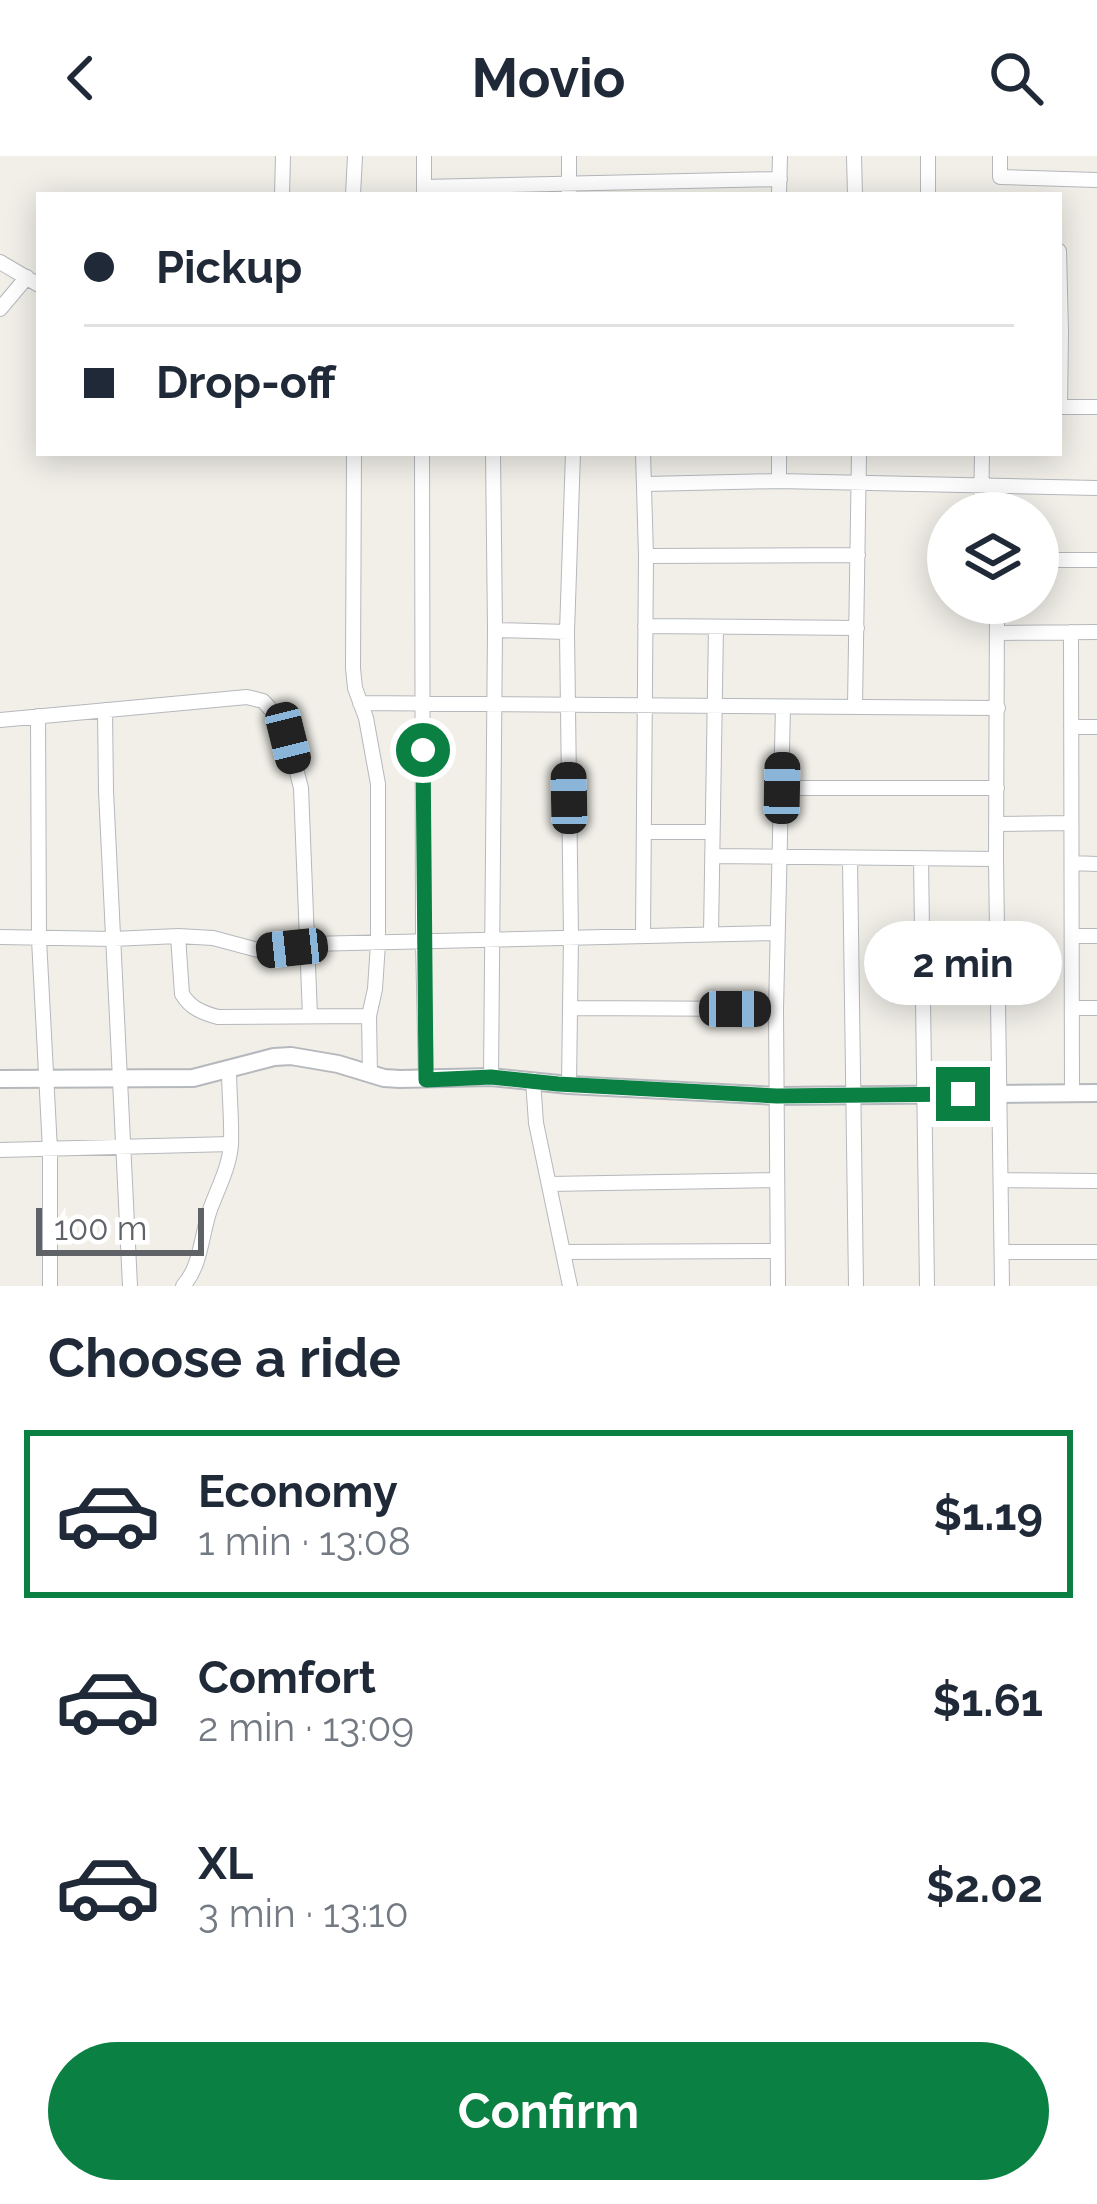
<!DOCTYPE html>
<html lang="en">
<head>
<meta charset="utf-8">
<style>
  :root { --surface:#fff; --page:#f2f2f3; --text:#1f2937; --muted:#747a83; --line:#e0e1e3; --accent:#0b8043 }
  body { margin:0; font-family:Raleway,sans-serif; background:var(--page); color:var(--text); height:100vh; display:flex; flex-direction:column; font-size:45px; white-space:nowrap }
  * { box-sizing:border-box; margin:0 }
  p { font-size:39px; color:var(--muted) }
  .icon { flex:none; width:66px; height:66px; fill:none; stroke:currentColor; stroke-width:2; stroke-linecap:round; stroke-linejoin:round }
  .map { position:relative; height:1130px; overflow:hidden }
  .details { display:flex; flex-direction:column; background:var(--surface); flex:1 }
  .details>* { flex:none }
  .hud { position:absolute; left:36px; top:36px; width:1026px; height:264px; border-radius:0px; box-shadow:0 6px 30px #0003; display:grid; align-content:center; height:264px; padding:0 48px; background:var(--surface) }
  .tools { position:absolute; left:927px; top:336px; display:grid; gap:24px }
  .tools a { display:grid; place-items:center; width:132px; height:132px; border-radius:50%; background:var(--surface); box-shadow:0 6px 30px #0003; font-size:60px }
  .scale { position:absolute; left:36px; bottom:30px; width:168px; box-sizing:border-box; padding-left:12px; border:6px solid #5f6368; border-top:0; font-size:33px; line-height:42px; white-space:nowrap; color:#5f6368; -webkit-text-stroke:9px #fff; paint-order:stroke }
  .end { position:absolute; width:54px; height:54px; margin:-27px; border:15px solid #0b8043; background:#fff; box-shadow:0 0 0 6px #fff }
  .from { border-radius:50% }
  .bubble { position:absolute; height:84px; border-radius:42px; background:var(--surface); box-shadow:0 6px 30px #0003; font-size:39px; font-weight:700; line-height:84px; text-align:center }
  .car { position:absolute; width:36px; height:72px; margin:-36px -18px; border-radius:15px; box-shadow:0 0 9px 3px #0007; background:linear-gradient(#222 24%,#8ab4d8 0 40%,#222 0 76%,#8ab4d8 0 86%,#222 0) }
  .hud b { display:flex; align-items:center; gap:42px; height:114px; font-size:45px }
  .hud b+b { border-top:3px solid var(--line) }
  .hud i { width:30px; height:30px; background:var(--text) }
  ul { padding:0; list-style:none }
  li { display:flex; align-items:center; gap:36px; height:168px; margin:0 24px 18px; padding:0 24px; border:6px solid transparent; border-radius:0px }
  li div { flex:1 }
  li b { display:block; font-size:45px }
  li em { font-style:normal; font-weight:700 }
  li.current { border-color:var(--accent) }
  li>.icon { width:108px; height:108px; stroke-width:1.5 }
  h2 { padding:0 48px; font-size:54px; line-height:144px }
  .button { display:flex; gap:24px; margin-top:auto; padding:24px 48px }
  .button a { flex:1; height:138px; border-radius:72px; background:var(--accent); color:#fff; font-size:48px; font-weight:700; line-height:138px; text-align:center }
  header { display:flex; justify-content:space-between; align-items:center; height:156px; padding:0 48px; background:var(--surface); font-size:54px; font-weight:700 }
  .map>svg:first-child { display:block }
  .lines { fill:none; stroke-linecap:round; stroke-linejoin:round }
  .minor-casing { stroke:#b5b8bc; stroke-width:16 }
  .tertiary-casing { stroke:#b5b8bc; stroke-width:20 }
  .minor { stroke:#fff; stroke-width:14 }
  .tertiary { stroke:#fff; stroke-width:16 }
  .route { stroke:#0b8043; stroke-width:15 }
</style>
</head>
<body>
<header><svg class="icon" aria-label="back" viewBox="0 0 24 24"><path d="M15 5l-7 7 7 7"/></svg>Movio<svg class="icon" aria-label="search" viewBox="0 0 24 24"><circle cx="10" cy="10" r="6"/><path d="M15 15l6 6"/></svg></header>
<div class="map">
<svg width="1097" height="1130" viewBox="0 0 1097 1130">
  <rect width="100%" height="100%" fill="#f1efe8"/>
  <g class="lines">
    <defs>
      <path id="minor" d="M569,0V39
        M854,0L855,39
        M928,0V39
        M1000,0V21L1097,24
        M424,31L780,23
        M282,39L283,0
        M353,39L355,0
        M424,39V0
        M779,39L780,0
        M1059,95L1061,177L1060,251
        M0,106L39,129
        M0,153L27,121
        M1059,251H1097
        M354,297L353,512L355,532L366,562L378,628V787L375,833L369,860L370,918
        M422,297L423,785L426,924
        M643,297L646,400L643,779
        M779,297V325
        M645,328L779,325L1097,332
        M981,357L982,297
        M646,400L858,399
        M1038,404H1097
        M997,447L996,703L1002,1130
        M645,470L857,472
        M495,474L567,476
        M1071,476L1072,937
        M999,477L1097,476
        M360,547L998,552
        M855,550L859,297
        M105,554L106,635L130,1130
        M38,560L39,783L50,994V1130
        M0,564L247,541L263,545L277,560L288,582L301,632L310,860
        M1071,571H1097
        M782,632H997
        M996,668L1070,667
        M644,676H712
        M712,700L996,703
        M921,702L927,1130
        M850,703L856,1130
        M1072,707L1097,708
        M711,778L716,471
        M178,780L182,838C190,852 203,857 218,861L369,860
        M1073,780H1097
        M0,781L113,783L178,780L213,782L262,795L309,788L777,777
        M570,852L776,853
        M1073,852H1097
        M491,921L495,474L493,297
        M533,924L536,967L570,1130
        M569,929L571,781L567,476L573,297
        M0,994L231,988
        M1002,1024L1097,1025
        M549,1028L777,1024
        M563,1096L778,1095
        M1003,1096H1097
        M183,1130C202,1109 201,1077 211,1051C219,1030 229,1011 231,989C232,964 229,938 229,913
        M778,1130L776,853L783,551"/>
      <path id="tertiary" d="M0,923L193,922L274,901L291,900L338,908L384,922L400,923L491,921L569,929L777,940L1097,937"/>
    </defs>
    <use href="#minor" class="minor-casing"/>
    <use href="#tertiary" class="tertiary-casing"/>
    <use href="#minor" class="minor"/>
    <use href="#tertiary" class="tertiary"/>
  </g>
  <g class="lines">
    <path class="route" d="M423,594L426,924L491,921L558,928L777,940L963,938"/>
  </g>
</svg>
<div class="tools">
<a><svg class="icon" aria-label="layers" viewBox="0 0 24 24"><path d="M12 4l9 5-9 5-9-5zM3 14l9 5 9-5"/></svg></a>
</div>
<div class="scale">100 m</div>
<i class="end from" style="left:423px;top:594px"></i>
<i class="end" style="left:963px;top:938px"></i>
<div class="bubble" style="left:864px;top:765px;width:198px">2 min</div>
<i class="car" style="left:288px;top:582px;rotate:166deg"></i>
<i class="car" style="left:782px;top:632px;rotate:1deg"></i>
<i class="car" style="left:569px;top:642px;rotate:359deg"></i>
<i class="car" style="left:292px;top:792px;rotate:264deg"></i>
<i class="car" style="left:735px;top:853px;rotate:90deg"></i>
<div class="hud">
<b><i class="from"></i>Pickup</b>
<b><i></i>Drop-off</b>
</div>
</div>
<section class="details">
<h2>Choose a ride</h2>
<ul>
<li class="current"><svg class="icon" aria-label="car" viewBox="0 0 24 24"><path d="M5 17H2v-5l4-1 3-4h7l3 4 3 1v5h-3M9 17h6M6 11h13"/><circle cx="7" cy="17" r="2"/><circle cx="17" cy="17" r="2"/></svg><div><b>Economy</b><p>1 min · 13:08</p></div><em>$1.19</em></li>
<li><svg class="icon" aria-label="car" viewBox="0 0 24 24"><path d="M5 17H2v-5l4-1 3-4h7l3 4 3 1v5h-3M9 17h6M6 11h13"/><circle cx="7" cy="17" r="2"/><circle cx="17" cy="17" r="2"/></svg><div><b>Comfort</b><p>2 min · 13:09</p></div><em>$1.61</em></li>
<li><svg class="icon" aria-label="car" viewBox="0 0 24 24"><path d="M5 17H2v-5l4-1 3-4h7l3 4 3 1v5h-3M9 17h6M6 11h13"/><circle cx="7" cy="17" r="2"/><circle cx="17" cy="17" r="2"/></svg><div><b>XL</b><p>3 min · 13:10</p></div><em>$2.02</em></li>
</ul>
<div class="button"><a>Confirm</a></div>
</section>
</body>
</html>
